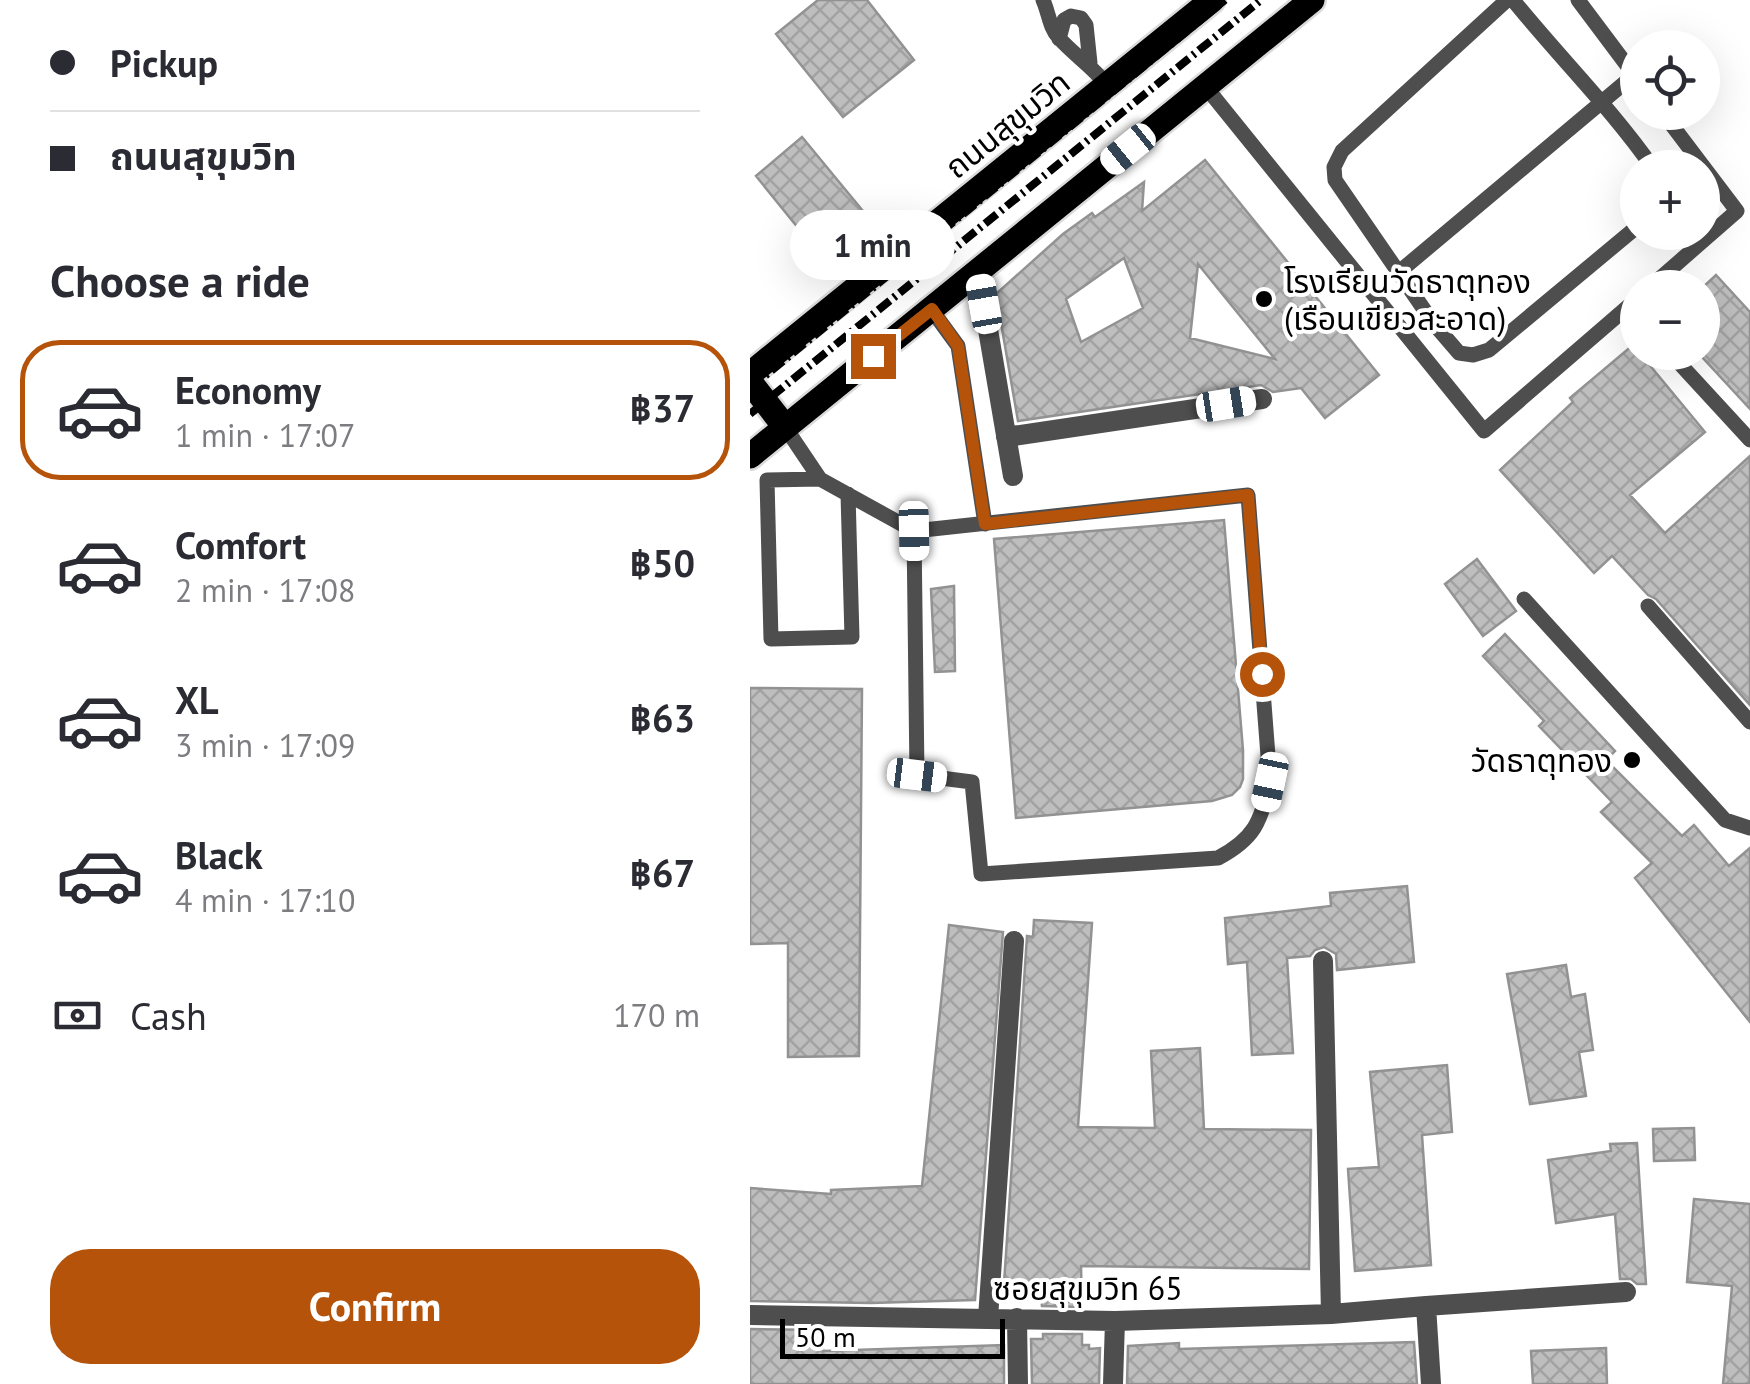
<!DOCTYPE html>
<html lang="en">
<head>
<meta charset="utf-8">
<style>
  :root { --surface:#fff; --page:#f7f7f7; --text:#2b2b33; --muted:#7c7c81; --line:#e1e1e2; --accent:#b45309 }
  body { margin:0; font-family:"PT Sans","Noto Sans Thai",sans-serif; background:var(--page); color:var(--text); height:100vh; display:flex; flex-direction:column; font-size:38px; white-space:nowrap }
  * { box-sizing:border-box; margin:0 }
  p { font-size:32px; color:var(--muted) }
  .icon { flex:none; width:55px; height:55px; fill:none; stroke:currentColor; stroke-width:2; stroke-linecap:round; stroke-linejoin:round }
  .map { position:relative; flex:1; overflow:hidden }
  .sheet { display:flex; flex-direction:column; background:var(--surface); width:750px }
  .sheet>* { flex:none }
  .banner { display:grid; align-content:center; height:220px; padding:0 50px; background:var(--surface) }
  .controls { position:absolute; left:870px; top:30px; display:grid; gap:20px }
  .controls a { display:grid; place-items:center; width:100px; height:100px; border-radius:50%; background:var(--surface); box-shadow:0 10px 40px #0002; font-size:50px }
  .scale { position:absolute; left:30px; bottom:25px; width:225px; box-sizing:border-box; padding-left:10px; border:5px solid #000; border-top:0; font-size:28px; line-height:35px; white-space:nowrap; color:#000; -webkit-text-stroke:8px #fff; paint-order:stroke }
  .end { position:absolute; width:45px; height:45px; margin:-22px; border:12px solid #b45309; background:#fff; box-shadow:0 0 0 5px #fff }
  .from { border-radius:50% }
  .bubble { position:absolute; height:70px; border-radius:35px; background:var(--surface); box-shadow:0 10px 40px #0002; font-size:32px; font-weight:800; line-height:70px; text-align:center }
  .car { position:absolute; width:30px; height:60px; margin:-30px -15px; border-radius:12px; box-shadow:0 0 8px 2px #0007; background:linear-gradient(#fff 24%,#345 0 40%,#fff 0 76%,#345 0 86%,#fff 0) }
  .banner b { display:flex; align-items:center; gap:35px; height:95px; font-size:38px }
  .banner b+b { border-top:2px solid var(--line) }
  .banner i { width:25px; height:25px; background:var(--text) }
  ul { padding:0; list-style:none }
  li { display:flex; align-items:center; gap:30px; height:140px; margin:0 20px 15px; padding:0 30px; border:5px solid transparent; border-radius:40px }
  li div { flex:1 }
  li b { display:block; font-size:38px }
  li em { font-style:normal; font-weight:800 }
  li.current { border-color:var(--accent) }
  li>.icon { width:90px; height:90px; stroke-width:1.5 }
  h2 { padding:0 50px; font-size:45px; line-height:120px }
  .pay { display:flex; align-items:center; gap:25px; height:110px; padding:0 50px; font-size:38px }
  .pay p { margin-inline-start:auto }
  .cta { display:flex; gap:20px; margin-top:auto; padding:20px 50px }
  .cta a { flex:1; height:115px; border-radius:40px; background:var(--accent); color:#fff; font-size:40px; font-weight:800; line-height:115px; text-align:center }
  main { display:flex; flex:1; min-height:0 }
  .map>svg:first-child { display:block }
  .building { fill:url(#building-cross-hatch); stroke:#929292; stroke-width:2.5; fill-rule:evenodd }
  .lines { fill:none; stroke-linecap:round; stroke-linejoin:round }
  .primary-casing { stroke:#dbdbdb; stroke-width:30 }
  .lane { stroke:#4e4e4e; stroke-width:15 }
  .street { stroke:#4e4e4e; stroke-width:20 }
  .primary { stroke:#000; stroke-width:25 }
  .rail { stroke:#000; stroke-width:8; stroke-dasharray:15 5 2.5 5; stroke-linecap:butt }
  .route { stroke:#b45309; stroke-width:12 }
  .poi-dot { fill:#000; stroke:#fff; stroke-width:4 }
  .labels { text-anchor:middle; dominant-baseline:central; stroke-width:8; stroke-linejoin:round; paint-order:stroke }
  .street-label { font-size:32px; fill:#000; stroke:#fff }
  .poi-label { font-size:32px; fill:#000; stroke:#fff; text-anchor:start }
</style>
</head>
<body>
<main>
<section class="sheet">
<div class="banner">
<b><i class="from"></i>Pickup</b>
<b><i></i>ถนนสุขุมวิท</b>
</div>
<h2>Choose a ride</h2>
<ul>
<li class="current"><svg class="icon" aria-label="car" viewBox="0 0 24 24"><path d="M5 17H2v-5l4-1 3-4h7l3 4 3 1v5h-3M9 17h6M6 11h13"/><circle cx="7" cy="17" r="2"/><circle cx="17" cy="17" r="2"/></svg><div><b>Economy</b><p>1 min · 17:07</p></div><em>฿37</em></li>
<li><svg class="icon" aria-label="car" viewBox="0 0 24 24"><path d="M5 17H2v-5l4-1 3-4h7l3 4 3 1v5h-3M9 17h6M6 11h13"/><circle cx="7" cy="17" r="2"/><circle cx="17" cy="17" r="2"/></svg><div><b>Comfort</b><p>2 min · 17:08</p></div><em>฿50</em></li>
<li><svg class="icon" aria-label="car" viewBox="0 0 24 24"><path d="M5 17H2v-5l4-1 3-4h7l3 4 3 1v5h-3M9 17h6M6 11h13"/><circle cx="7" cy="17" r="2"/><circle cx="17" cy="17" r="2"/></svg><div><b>XL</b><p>3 min · 17:09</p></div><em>฿63</em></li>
<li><svg class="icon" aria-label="car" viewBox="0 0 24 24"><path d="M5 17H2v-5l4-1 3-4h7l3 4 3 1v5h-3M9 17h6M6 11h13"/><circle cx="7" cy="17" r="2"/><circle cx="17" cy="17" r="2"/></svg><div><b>Black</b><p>4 min · 17:10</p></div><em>฿67</em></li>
</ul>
<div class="pay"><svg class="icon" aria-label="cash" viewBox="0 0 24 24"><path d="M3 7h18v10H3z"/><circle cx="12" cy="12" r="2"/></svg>Cash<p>170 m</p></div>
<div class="cta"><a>Confirm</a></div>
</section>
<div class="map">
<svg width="1000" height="1384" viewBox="0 0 1000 1384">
  <defs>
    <pattern id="building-cross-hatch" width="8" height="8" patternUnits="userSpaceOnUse" patternTransform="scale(2.5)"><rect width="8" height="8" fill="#bebebe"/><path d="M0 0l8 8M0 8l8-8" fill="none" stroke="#a2a2a2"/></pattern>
  </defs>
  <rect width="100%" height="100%" fill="#fff"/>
  <path class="building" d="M68,0H117L164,60L93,117L26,34Z
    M52,137L113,211L66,250L6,176Z
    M455,160L629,375L575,418L551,388L523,392L511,385L268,421L246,294L313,234L342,213L345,217L394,182L392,211ZM374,258L393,308L331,342L316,299ZM448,264L525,359L440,338Z
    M966,275L1000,312V409L952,357V288Z
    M883,345L955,432L880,495L915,533L1000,456V705L906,599L898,595L862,556L844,573L750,470L823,402L820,398Z
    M474,520L493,750V779L490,787L482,795L462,801L266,818L244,539Z
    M727,559L766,611L733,636L695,584Z
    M204,586L205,671L185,672L181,589Z
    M755,634L865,751L856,760L932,836L944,825L979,866L1000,848V1022L885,878L902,863L851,812L862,802L789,726L794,721L733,656Z
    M0,688L112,689L109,1056L38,1057V943L0,944Z
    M657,886L664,962L587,970L586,954L574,947L565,950L560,956L537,958L543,1053L502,1055L497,962L478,964L475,918L581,906L580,893Z
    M284,920L342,923L328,1127L405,1128L401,1051L450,1048L454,1129L561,1130L559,1269L331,1266L332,1307L292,1306L291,1298L253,1299L277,936L283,937Z
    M199,925L253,932L225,1300L121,1303L0,1301V1188L81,1194V1190L172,1186Z
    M816,965L821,997L835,994L843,1050L829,1052L836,1096L780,1104L757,974Z
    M697,1065L702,1132L672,1135L681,1265L605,1271L598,1169L629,1167L620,1072Z
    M944,1128L945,1160L904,1161L903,1129Z
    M887,1143L896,1284H887L881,1279H870L865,1214L806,1223L798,1160L861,1151L860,1144Z
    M944,1199L1000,1204V1384H973L982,1286L937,1282Z
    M0,1329L74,1330L73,1351L254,1345V1384H0Z
    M293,1334H332V1345H339V1349L350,1348L349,1384H282L281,1339H293Z
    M664,1342L667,1384H377L378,1346L429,1343V1349Z
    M856,1348L857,1384H783L781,1351Z"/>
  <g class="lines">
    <defs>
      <path id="primary" d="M0,374L462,0
        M0,382L35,427
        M0,456L562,0"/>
    </defs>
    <use href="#primary" class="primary-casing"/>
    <path class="lane" d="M293,0C299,13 299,27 309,38C324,55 342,66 357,85
      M757,0L592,151L584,167L585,180L684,324L709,353L723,355L739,350L888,226
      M763,0C809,57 861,108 903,168
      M828,0L888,80
      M309,39L314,20L321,16L331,18L336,25L340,63
      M455,86L734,431L888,298
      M649,272L884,75
      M899,288L987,211L912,112
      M181,309L208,346L235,524
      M919,352L1000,440
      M35,427L70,479L164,531
      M70,479L17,480L21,639L102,637L98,494
      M498,495L520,782C511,822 504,839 468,858L231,874L222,782L167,775L164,531Z
      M774,599L975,820L1000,828
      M898,606L1000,722"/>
    <path class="street" d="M228,271L263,476
      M256,437L512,399
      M573,961L581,1314
      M676,1306L876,1292
      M0,1315L365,1321L581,1314L676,1306L681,1384
      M238,1318L264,941
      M267,1318L268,1384
      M363,1384L365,1321"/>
    <use href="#primary" class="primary"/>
    <path class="rail" d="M0,388L475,0
      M0,414L511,0"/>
  </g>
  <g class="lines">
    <path class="route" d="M123,356L182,309L208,346L235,524L498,495L512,674"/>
  </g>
  <g class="poi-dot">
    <circle cx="514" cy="299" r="10"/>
    <circle cx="882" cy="760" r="10"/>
  </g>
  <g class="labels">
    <g class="street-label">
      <text transform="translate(257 124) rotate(-39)">ถนนสุขุมวิท</text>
      <text x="338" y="1288">ซอยสุขุมวิท 65</text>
    </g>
    <g class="poi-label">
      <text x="534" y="281">โรงเรียนวัดธาตุทอง<tspan x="534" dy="37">(เรือนเขียวสะอาด)</tspan></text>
      <text x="862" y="760" text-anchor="end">วัดธาตุทอง</text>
    </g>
  </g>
</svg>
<div class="controls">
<a><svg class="icon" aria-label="locate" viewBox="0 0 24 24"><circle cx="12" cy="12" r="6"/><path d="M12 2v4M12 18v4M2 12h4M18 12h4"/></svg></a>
<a>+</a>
<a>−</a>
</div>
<div class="scale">50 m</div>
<i class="end from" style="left:512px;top:674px"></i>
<i class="end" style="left:123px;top:356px"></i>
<div class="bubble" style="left:40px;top:210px;width:165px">1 min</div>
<i class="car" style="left:378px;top:149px;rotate:231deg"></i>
<i class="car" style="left:234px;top:304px;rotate:350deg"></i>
<i class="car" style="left:476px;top:404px;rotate:81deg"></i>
<i class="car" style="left:164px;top:531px;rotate:179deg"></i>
<i class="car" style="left:167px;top:775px;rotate:97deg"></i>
<i class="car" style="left:520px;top:782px;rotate:192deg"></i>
</div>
</main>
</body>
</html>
